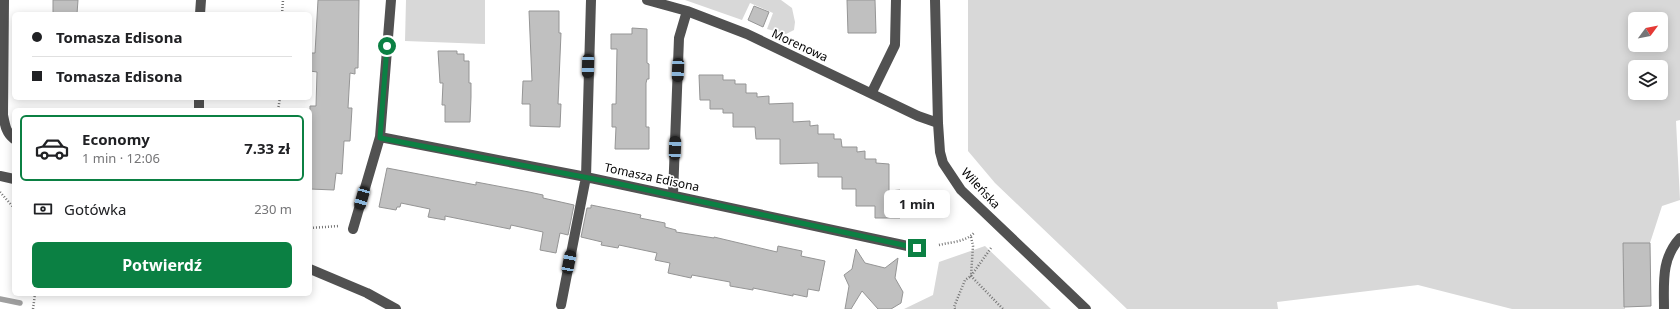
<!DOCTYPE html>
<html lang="pl">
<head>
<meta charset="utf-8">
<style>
  :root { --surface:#fff; --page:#f6f6f6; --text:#202124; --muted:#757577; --line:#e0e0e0; --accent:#0b8043 }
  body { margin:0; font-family:"Noto Sans",sans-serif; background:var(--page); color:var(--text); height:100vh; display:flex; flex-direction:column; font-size:15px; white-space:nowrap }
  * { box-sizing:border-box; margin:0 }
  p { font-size:13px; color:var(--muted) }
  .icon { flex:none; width:22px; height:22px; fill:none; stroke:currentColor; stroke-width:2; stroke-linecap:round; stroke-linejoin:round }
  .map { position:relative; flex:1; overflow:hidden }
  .drawer { position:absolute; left:12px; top:108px; width:300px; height:188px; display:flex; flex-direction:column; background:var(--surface); border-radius:6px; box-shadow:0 2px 10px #0003 }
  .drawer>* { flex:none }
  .banner { position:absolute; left:12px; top:12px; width:300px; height:88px; border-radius:6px; box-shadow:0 2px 10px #0003; display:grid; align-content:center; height:88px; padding:0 20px; background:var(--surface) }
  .needle { width:26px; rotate:58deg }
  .fabs { position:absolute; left:1628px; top:12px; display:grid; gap:8px }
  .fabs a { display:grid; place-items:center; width:40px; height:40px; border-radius:6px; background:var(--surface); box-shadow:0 2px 10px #0003; font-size:20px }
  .end { position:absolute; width:18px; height:18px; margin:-9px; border:5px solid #0b8043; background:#fff; box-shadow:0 0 0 2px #fff }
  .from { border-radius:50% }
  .bubble { position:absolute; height:28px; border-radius:6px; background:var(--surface); box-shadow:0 2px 10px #0003; font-size:13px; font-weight:700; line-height:28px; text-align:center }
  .car { position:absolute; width:12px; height:24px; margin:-12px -6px; border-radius:5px; box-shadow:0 0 3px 1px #0007; background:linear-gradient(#222 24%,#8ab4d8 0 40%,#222 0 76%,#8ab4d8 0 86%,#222 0) }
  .banner b { display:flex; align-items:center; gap:14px; height:38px; font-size:15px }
  .banner b+b { border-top:1px solid var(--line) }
  .banner i { width:10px; height:10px; background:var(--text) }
  ul { padding:7px 0 0; list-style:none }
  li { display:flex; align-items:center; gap:12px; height:66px; margin:0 8px 6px; padding:0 12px; border:2px solid var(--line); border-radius:6px }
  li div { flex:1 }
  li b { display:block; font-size:15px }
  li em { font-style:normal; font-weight:700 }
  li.active { border-color:var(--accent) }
  li>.icon { width:36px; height:36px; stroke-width:1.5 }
  .pay { display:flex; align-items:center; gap:10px; height:44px; padding:0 20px; font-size:15px }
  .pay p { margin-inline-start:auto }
  .cta { display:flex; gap:8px; margin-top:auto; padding:8px 20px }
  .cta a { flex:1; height:46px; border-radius:6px; background:var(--accent); color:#fff; font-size:16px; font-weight:700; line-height:46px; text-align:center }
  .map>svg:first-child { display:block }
  .green { fill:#d8d8d8; fill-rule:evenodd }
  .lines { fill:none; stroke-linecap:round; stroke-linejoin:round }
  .stream { stroke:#9f9f9f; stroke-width:5.5 }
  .building { fill:#c0c0c0; stroke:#959595 }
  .path { stroke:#737373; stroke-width:2.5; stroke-dasharray:1 2; stroke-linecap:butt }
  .minor { stroke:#515151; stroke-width:10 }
  .route { stroke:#0b8043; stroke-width:5 }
  .labels { text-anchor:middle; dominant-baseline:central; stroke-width:3.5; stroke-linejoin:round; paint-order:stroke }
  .street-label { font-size:12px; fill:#000; stroke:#fff }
</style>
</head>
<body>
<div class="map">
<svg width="1680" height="309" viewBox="0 0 1680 309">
  <rect width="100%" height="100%" fill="#fff"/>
  <path class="green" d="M406,0H485V44L405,41Z
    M685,0H781L792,8L795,22L794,30L786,34L767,29L773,13L750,3L742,20Z
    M968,0H1680V120L1676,121L1680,200L1662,206L1650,243H1623L1625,309H1512L1418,285L1277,302L1278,309H1127L995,183L968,151ZM1635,19H1661V45H1635ZM1635,67H1661V93H1635Z
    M985,246L1051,309H904L933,295L939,262Z"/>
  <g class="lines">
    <path class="stream" d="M0,299L20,303"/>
  </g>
  <path class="building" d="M53,0H78L77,14H53Z
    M318,0H359L358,68H355V74L350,73L348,108H352L350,141H344L342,174L336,173L334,190L310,189V106H316L317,72L310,71L311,53H315Z
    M847,0H875L876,33H848Z
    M754,6L769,12L763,27L748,20Z
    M529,11H559V33H561L558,104H561L560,127L530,126V104H522L523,81H532Z
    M632,28L647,29V63L649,64V79H647L646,83V127H649V149H615L616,127H612V104H616L617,49H611V34H632Z
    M438,51H457V54H464V61H469V83H471V97L470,122H445V105H442L443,83H440Z
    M699,75H723V80H735V84H746V93H757V97L769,96V104L793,103V122L810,121V126L818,125V134H834V139H841L842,147H857V152L865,151V159H876V163L889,164V191L900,190V218H875V206H856V189H842V177H818V163L780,164V139H756L755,127H733V113H723V109H710V100H700Z
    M387,168L476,185V182L529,192L543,195V198L574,205L568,235L560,233L556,253L540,250L543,232L511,225L510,229L445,216V220L428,217L430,209L401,203L400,207H397L396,210L379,207Z
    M591,205L641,215L640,218L665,223V227L676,230V232L714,238V237L777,252L778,246L802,251L801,256L825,261L819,291L808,289L807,297L793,294V296L753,288V290L730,286V282L692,275L691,278L668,273L670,263L655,260L657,253L619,245L618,248L601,245L602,242L581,237L587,208H591Z
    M1623,243H1650L1651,306L1624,307Z
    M856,249L865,263L885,268L898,258L895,278L903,292L901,303L891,309H878L862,291L851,309H845L849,286L844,275L852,269Z"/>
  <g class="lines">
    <path class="path" d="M282,14L283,0
      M278,110L280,98
      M0,192L14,208
      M310,228L339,226
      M971,237L973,246L971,276L1003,309
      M939,245C951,242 966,242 975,232
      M33,309L35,294
      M955,309L954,307L965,280L971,276L991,248"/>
    <path class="minor" d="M4,0L3,115C5,125 6,133 14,139
      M647,0L687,11L747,34L918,116L938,123
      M935,0L938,123L940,152L943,163L961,190L1086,309
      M200,14L201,0
      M872,92L895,45L896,0
      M199,110V98
      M380,137L586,177L917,248
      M0,176L14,179
      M673,195L679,38L687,11
      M353,229L380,137L391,0
      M310,269L367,293L396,309
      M561,305L586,177L591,0
      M1664,309C1664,282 1661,259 1680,238"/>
  </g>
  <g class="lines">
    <path class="route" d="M387,46L380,138L615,183L917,248"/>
  </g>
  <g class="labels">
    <g class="street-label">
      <text transform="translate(800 45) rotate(25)">Morenowa</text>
      <text transform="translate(652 177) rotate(12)">Tomasza Edisona</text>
      <text transform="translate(981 188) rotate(47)">Wileńska</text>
    </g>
  </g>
</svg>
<div class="fabs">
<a><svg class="needle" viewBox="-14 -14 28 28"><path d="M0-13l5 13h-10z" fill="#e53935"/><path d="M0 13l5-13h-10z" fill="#757577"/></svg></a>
<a><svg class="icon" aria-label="layers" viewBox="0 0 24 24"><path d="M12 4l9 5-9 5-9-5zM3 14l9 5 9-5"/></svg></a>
</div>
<i class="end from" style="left:387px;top:46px"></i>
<i class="end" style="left:917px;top:248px"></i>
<div class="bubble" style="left:884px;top:190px;width:66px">1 min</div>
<i class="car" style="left:588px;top:66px;rotate:181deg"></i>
<i class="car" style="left:678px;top:70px;rotate:182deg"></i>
<i class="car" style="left:675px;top:148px;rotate:2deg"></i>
<i class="car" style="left:362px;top:198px;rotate:196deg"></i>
<i class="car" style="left:569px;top:262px;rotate:11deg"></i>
<div class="banner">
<b><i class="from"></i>Tomasza Edisona</b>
<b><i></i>Tomasza Edisona</b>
</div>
<section class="drawer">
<ul>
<li class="active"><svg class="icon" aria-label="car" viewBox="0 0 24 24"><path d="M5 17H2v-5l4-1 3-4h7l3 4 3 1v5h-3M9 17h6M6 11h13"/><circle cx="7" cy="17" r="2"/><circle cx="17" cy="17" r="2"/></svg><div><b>Economy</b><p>1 min · 12:06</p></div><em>7.33 zł</em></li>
</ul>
<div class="pay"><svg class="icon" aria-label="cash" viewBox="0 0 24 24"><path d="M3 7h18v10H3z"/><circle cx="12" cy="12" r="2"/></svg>Gotówka<p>230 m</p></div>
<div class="cta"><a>Potwierdź</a></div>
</section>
</div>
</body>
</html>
